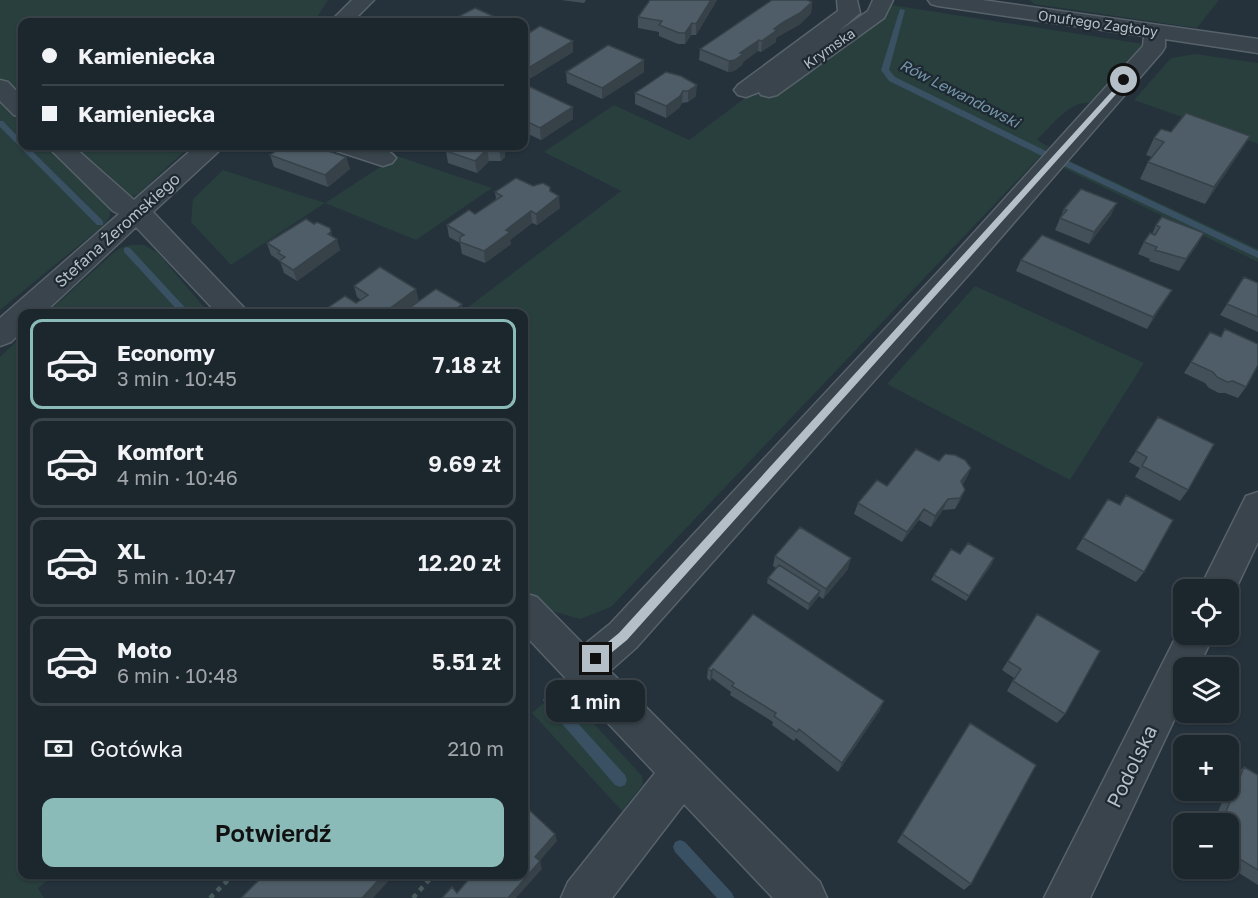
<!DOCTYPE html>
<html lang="pl">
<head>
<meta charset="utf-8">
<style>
  :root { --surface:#1c262d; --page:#293239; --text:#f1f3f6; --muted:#a0a5aa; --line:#3a4349; --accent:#8bbbb9 }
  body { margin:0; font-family:"Golos Text",sans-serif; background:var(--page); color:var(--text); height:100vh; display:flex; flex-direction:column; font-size:22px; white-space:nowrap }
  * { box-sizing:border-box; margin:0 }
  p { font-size:20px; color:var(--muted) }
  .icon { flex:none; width:33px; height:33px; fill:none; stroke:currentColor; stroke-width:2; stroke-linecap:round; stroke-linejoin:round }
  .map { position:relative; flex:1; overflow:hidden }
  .panel { position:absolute; left:18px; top:309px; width:510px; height:570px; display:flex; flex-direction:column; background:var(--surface); border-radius:12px; box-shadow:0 2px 4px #0004,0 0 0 2px var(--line) }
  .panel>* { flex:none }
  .top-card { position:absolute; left:18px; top:18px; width:510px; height:132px; border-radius:12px; box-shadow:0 2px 4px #0004,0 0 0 2px var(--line); display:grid; align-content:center; height:132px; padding:0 24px; background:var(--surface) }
  .tools { position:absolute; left:1173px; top:579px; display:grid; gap:12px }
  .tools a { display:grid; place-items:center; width:66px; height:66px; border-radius:12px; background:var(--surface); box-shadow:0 2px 4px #0004,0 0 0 2px var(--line); font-size:30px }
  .end { position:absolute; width:27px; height:27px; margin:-14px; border:8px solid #b4bfc7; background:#111; box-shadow:0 0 0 3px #111 }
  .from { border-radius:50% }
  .bubble { position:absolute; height:42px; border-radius:12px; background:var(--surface); box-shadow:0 2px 4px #0004,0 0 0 2px var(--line); font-size:20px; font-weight:600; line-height:42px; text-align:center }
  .top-card b { display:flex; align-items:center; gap:21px; height:57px; font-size:22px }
  .top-card b+b { border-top:2px solid var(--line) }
  .top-card i { width:15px; height:15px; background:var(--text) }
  ul { padding:10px 0 0; list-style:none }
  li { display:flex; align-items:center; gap:18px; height:90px; margin:0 12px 9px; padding:0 12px; border:3px solid var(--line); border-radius:12px }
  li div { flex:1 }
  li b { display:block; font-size:22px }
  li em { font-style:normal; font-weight:600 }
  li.on { border-color:var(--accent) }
  li>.icon { width:54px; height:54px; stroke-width:1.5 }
  .pay { display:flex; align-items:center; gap:15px; height:66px; padding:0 24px; font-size:22px }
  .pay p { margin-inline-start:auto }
  .button { display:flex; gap:12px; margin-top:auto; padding:12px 24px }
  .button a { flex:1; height:69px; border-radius:12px; background:var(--accent); color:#111; font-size:24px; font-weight:600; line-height:69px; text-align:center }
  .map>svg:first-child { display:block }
  .green { fill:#283f3d }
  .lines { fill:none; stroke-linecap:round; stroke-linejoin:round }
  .stream { fill:#395162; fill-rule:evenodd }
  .minor-casing { stroke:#57626a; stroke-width:3 }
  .path { stroke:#475b5a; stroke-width:4.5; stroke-dasharray:5 5; stroke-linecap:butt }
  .minor { fill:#39444c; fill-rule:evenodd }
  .wall { fill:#435059 }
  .shaded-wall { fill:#374148 }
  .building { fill:#4e5d67; stroke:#374148; stroke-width:1.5 }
  .route { fill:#b4bfc7 }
  .labels { text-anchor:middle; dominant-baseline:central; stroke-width:4.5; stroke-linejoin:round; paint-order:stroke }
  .far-street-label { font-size:14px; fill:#b4bfc7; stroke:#1e2931 }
  .far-water-label { font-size:15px; font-style:italic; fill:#7695aa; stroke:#1e2931 }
  .street-label { font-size:16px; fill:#b4bfc7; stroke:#1e2931 }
  .near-street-label { font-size:20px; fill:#b4bfc7; stroke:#1e2931 }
</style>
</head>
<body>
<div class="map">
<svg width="1258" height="898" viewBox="0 0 1258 898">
  <rect width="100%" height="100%" fill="#25323c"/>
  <path class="green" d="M0,0H328L314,22H22V101L0,78Z
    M1030,0H1219L1197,28L1034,4Z
    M891,5L1143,44L1089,103C1070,100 1050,128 1037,140L1049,147L611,607L580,619L545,609L524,586V314H459L621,191L544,152L614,105L689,140L749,95L788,87L830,59L868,12L885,16Z
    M1195,54L1258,63V144L1134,100L1171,58Z
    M0,94L22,119V146H50L110,205C112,220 105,224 94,233L0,310Z
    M68,146H190L138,194L128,198Z
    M397,156L492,188L416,240L325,203L231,265L191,222L193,199L223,170L325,203Z
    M1070,161L1258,249V262L1061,167Z
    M130,245H144L158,253L209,313H47L110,256L120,248Z
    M975,286L1144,363L1070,480L887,384Z
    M22,336V874L54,875L38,888L44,898H0V357Z
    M561,688L642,776L643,784L622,811L532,713Z"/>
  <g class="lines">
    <path class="stream" d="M900,9L905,10L889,70L895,77L1048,152V156H1042L889,81L881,70Z
      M0,121H3L22,141V146H27L103,221V225H97L0,127Z
      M1064,162H1070L1258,251V258L1064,166Z
      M127,247L130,248L191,314H181L124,252V248Z
      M549,694L553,696L625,775L627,780L625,785L620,787L615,785L545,704L543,700L545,696Z
      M680,840L685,842L732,893L734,898H717L675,852L673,847L675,842Z"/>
    <defs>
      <path id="minor" d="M352,0H374L352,22H330Z
        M837,0H857L860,13L839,31L868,11L873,0H893L884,18L777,95L769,97L761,95L759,92L746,97L738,95L734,90L738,85L838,11Z
        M928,0H982L1258,39V53L1165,39V47L1162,52L971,272L636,648L610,671L820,882L827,898H773L684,804L612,898H561L568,882L655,773L524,634V593L537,597L584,645L610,624L951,258L1143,46L1144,36L938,6L931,4Z
        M0,80L8,82L22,97V117L14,115L0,101Z
        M47,146H73L134,200L196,146H222L219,151L153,212L250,314H218L136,227L43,314H22V331L11,342L0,346V318L119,214L113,211Z
        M334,146C351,144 384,142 396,158L392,163L383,166L337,151Z
        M1258,492V542L1230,601L1228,590H1199L1246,496Z
        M1184,621V634H1214L1198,668H1184V699L1090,898H1044Z"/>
    </defs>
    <use href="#minor" class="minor-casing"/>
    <path class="path" d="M210,898L234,874
      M413,898L434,874"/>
    <use href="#minor" class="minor"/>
  </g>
  <path class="wall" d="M561,0H586L584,3Z
    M717,0L696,35H691L685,44H678L659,36V32L638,28V17Z
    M812,2L811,13L799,25L780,35L776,38V42L761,52L758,51L743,62L742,65L734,71L728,72L699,60L700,49Z
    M524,36L573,41V52L531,78L524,75Z
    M644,60V72L602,99L567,83L566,72Z
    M666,72L696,96L688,102L682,103L679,108L666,118L635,104V93Z
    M524,84L573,119L541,140L524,132Z
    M1250,136L1240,152L1205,204L1140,179L1148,162L1152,157L1146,155L1154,138Z
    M506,146V151L505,153V157L501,161H489L477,173L448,163L446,151Z
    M277,148L346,157L350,169L328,187L274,167L270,155L277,150Z
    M533,186L550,191L560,208L537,225L532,223L510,240L511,244L485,263L462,254L460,243L449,237L447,225L475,214L496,199L495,192Z
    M1064,209L1111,215L1089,244L1055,230Z
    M1156,225L1204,233L1197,245L1179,271L1149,261L1150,259L1138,254L1144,242L1152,234Z
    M333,236L340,250L297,281L284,273L280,261L271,255L267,243Z
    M1021,260L1165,301L1147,329L1016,271Z
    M1244,277L1258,283V332L1220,315Z
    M354,286L401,314H324L323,311L356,303L361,300L357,297Z
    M408,309L463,310L459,314H409Z
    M1210,332L1246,387L1238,398L1225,393H1219L1209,388L1205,383L1184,373Z
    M1158,417L1188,490L1180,501L1135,477L1140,468L1129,462Z
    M939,461L971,468L966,479L963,484L960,501L955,509L943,510L931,527L919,520L902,542L854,514L858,503L887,486Z
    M1126,495L1144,572L1136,582L1076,549L1108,499L1119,505Z
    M960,554L992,564L966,601L931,580L934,575Z
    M775,556L848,569L823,599L819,596L808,610L767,583L768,578L776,568L773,566Z
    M753,614L880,710L838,772L796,738L794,741L772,725L773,722L730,695L731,692L712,678L710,681L707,678L708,669Z
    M1037,614L1065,714L1057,723L1007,691L1014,678L1002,670Z
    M970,723L971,884L964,890L897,842Z
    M1244,767L1258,775V885L1228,866V824H1213L1227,790H1228V787L1233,776Z"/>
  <path class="shaded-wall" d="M711,0H717L696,35V24Z
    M812,2L811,13L799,25L776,38V42L761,52L762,41L774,29Z
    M692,23L691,35L685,44V33Z
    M759,40L758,51L743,62L742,65L734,71L728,72L729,61Z
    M573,41V52L531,78L530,67Z
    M644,60V72L602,99V88Z
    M697,85L696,96L688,102V91Z
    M683,91L682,103L679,108L666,118V106Z
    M573,107V119L541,140L540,128Z
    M1250,136L1240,152L1205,204L1214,187Z
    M502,146H506V151L505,153V157L501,161L499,149Z
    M487,149L489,161L477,173L475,161Z
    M346,157L350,169L328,187L325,175Z
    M559,196L560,208L537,225L536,214Z
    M1117,203L1111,215L1089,244L1094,232Z
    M531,211L532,223L510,240L511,244L485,263L484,251L506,230Z
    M331,232L334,241L337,239L340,250L297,281L293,270Z
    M1204,233L1197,245L1179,271L1186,259Z
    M416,289L419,301L401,314H382Z
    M1172,290L1165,301L1147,329L1153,317Z
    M462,304L463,310L459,314H450Z
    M971,468L966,479L957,492L961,481Z
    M965,490L960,501L955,509L960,498Z
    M948,499L943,510L931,527L935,516Z
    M924,509L919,520L902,542L907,532Z
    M851,558L848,569L823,599L826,589Z
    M994,558L992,564L966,601L969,596Z
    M820,591L819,596L808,610L809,604Z
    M713,669L712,678L710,681L711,671Z
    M884,701L880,710L838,772L842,763Z
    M555,834L557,841L537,864L535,857Z
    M540,861L542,869L516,898H508Z
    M384,874H395L373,898H362Z"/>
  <path class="building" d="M650,0H711L696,24L692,23L685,33H679L659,25L662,21L638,17Z
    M772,0H807L812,2L800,13L782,23L774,29L777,30L762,41L759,40L740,53L743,54L735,60L729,61L700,49Z
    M475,8L506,22H448Z
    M540,26L573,41L530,67L524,64V36Z
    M608,45L644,60L602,88L566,72Z
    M666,72L681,76L697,85L688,91H683L680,96L666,106L635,93Z
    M524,84L573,107L540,128L524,120Z
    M1186,113L1250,136L1214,187L1148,162L1164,142L1154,138L1157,134L1161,129L1171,132Z
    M281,146H313L346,157L325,175L270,155L279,149L277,148Z
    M452,146H504L499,149H487L475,161L446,151Z
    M516,178L533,186L543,183L550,187V191L559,196L536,214L531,211L506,230L510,232L484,251L460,242V237L464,235L447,225L469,210L475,214L502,196L495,192Z
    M1081,189L1117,203L1094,232L1060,218L1067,210L1064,209Z
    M1162,217L1204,233L1186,259L1155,250L1157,247L1144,242L1150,233L1155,235L1160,227L1156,225Z
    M306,219L314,224L317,222L330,228L331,232L328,234L337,239L293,270L279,261L285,257L278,253L280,251L267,243Z
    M1042,235L1172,290L1153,317L1021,260Z
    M380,267L416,289L382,314H327L323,311L345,296L356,303L368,295L354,286Z
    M1244,277L1258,283V317L1227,304Z
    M436,289L462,304L450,314H416L408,309Z
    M1225,329L1258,344V365L1246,387L1233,381L1227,382L1217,377L1213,372L1191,362L1210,332L1221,337Z
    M1158,417L1214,444L1188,490L1142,466L1147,457L1136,451Z
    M916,449L939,461L945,454L955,455L965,460L971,468L961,481L965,490L960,498L948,499L935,516L924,509L907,532L858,503L877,480L887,486Z
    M1126,495L1173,520L1144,572L1083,538L1108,499L1120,505Z
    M800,527L851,558L826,589L775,556Z
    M968,543L994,558L969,596L934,575L951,549L960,554Z
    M779,565L820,591L809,604L768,578Z
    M753,614L884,701L842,763L799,729L797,732L774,716L776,713L732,686L734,683L713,669L711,671L708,669Z
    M1037,614L1100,651L1065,714L1013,681L1021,669L1008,661Z
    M970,723L1036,765L971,884L902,834Z
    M1244,767L1258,775V870L1228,852V824H1221Z
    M525,806L555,834L535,857L540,861L508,898H442L452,887L457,893L469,879L464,874H524V808Z
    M265,874H384L362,898H241Z"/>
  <path class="route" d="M1124,78L1127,82L627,640L600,662H592V655L619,633Z"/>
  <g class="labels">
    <g class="far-street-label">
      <text transform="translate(1098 23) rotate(8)">Onufrego Zagłoby</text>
      <text transform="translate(829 48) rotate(-35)">Krymska</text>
    </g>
    <g class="far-water-label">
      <text transform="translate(960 93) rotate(27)">Rów Lewandowski</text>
    </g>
    <g class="street-label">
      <text transform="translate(117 230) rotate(-42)">Stefana Żeromskiego</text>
    </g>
    <g class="near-street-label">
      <text transform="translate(1131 766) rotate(-64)">Podolska</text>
    </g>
  </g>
</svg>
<div class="tools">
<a><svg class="icon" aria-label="locate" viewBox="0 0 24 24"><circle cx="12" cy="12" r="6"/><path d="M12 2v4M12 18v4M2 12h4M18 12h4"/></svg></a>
<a><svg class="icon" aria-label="layers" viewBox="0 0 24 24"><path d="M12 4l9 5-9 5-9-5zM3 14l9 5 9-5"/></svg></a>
<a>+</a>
<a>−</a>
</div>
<i class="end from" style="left:1124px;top:80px"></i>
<i class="end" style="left:596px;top:659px"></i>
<div class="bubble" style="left:546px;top:680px;width:99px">1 min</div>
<div class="top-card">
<b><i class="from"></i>Kamieniecka</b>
<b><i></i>Kamieniecka</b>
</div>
<section class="panel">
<ul>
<li class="on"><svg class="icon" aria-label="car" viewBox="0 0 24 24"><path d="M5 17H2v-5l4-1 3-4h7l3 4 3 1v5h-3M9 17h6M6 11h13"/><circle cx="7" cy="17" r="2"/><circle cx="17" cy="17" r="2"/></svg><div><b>Economy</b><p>3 min · 10:45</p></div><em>7.18 zł</em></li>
<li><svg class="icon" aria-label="car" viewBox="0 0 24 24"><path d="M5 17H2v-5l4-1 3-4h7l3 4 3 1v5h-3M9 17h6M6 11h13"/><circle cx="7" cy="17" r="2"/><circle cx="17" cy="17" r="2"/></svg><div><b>Komfort</b><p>4 min · 10:46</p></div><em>9.69 zł</em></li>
<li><svg class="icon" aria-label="car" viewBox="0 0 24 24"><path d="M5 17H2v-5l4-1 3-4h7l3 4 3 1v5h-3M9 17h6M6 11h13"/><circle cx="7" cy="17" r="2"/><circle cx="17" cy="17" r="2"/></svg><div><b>XL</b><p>5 min · 10:47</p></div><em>12.20 zł</em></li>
<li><svg class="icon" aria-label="car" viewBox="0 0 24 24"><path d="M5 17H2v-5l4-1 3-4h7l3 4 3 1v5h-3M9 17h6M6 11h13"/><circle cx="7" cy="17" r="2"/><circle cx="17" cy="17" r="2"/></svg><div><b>Moto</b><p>6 min · 10:48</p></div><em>5.51 zł</em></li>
</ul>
<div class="pay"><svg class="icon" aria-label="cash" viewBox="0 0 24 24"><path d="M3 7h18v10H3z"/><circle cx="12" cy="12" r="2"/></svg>Gotówka<p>210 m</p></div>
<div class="button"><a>Potwierdź</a></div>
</section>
</div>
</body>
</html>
